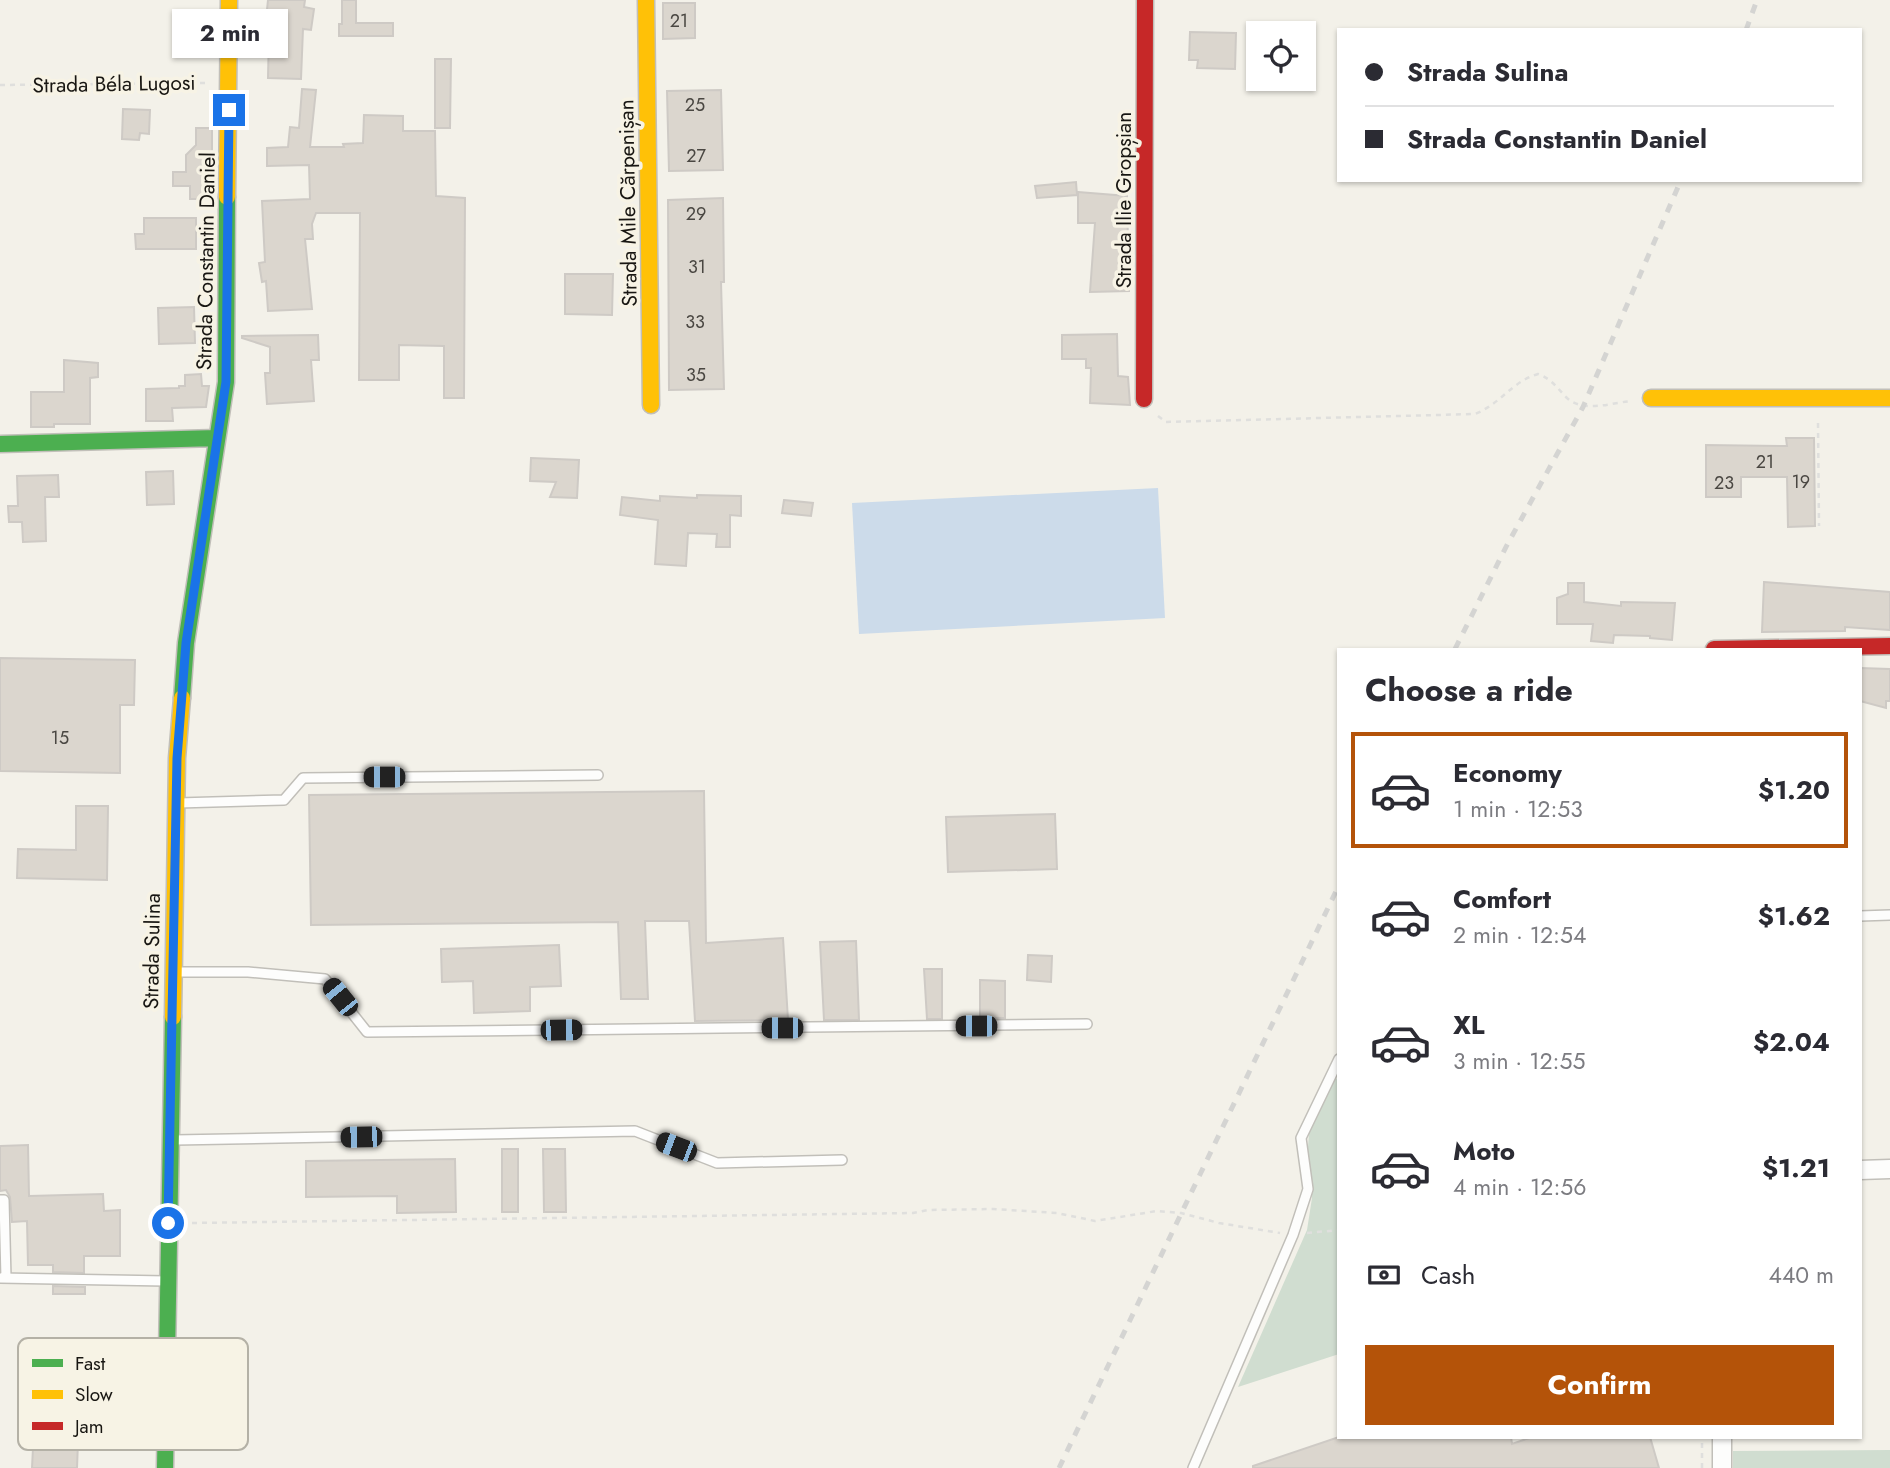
<!DOCTYPE html>
<html lang="en">
<head>
<meta charset="utf-8">
<style>
  :root { --surface:#fff; --page:#f7f7f7; --text:#2b2b33; --muted:#7c7c81; --line:#e1e1e2; --accent:#b45309 }
  body { margin:0; font-family:Jost,sans-serif; background:var(--page); color:var(--text); height:100vh; display:flex; flex-direction:column; font-size:26px; white-space:nowrap }
  * { box-sizing:border-box; margin:0 }
  p { font-size:23px; color:var(--muted) }
  .icon { flex:none; width:38px; height:38px; fill:none; stroke:currentColor; stroke-width:2; stroke-linecap:round; stroke-linejoin:round }
  .map { position:relative; flex:1; overflow:hidden }
  .panel { position:absolute; left:1337px; top:648px; width:525px; height:791px; display:flex; flex-direction:column; background:var(--surface); border-radius:0px; box-shadow:0 2px 5px #0004 }
  .panel>* { flex:none }
  .banner { position:absolute; left:1337px; top:28px; width:525px; height:154px; border-radius:0px; box-shadow:0 2px 5px #0004; display:grid; align-content:center; height:154px; padding:0 28px; background:var(--surface) }
  .controls { position:absolute; left:1246px; top:21px; display:grid; gap:14px }
  .controls a { display:grid; place-items:center; width:70px; height:70px; border-radius:0px; background:var(--surface); box-shadow:0 2px 5px #0004; font-size:35px }
  .end { position:absolute; width:32px; height:32px; margin:-16px; border:9px solid #1a73e8; background:#fff; box-shadow:0 0 0 4px #fff }
  .from { border-radius:50% }
  .bubble { position:absolute; height:49px; border-radius:0px; background:var(--surface); box-shadow:0 2px 5px #0004; font-size:23px; font-weight:700; line-height:49px; text-align:center }
  .car { position:absolute; width:21px; height:42px; margin:-21px -10px; border-radius:9px; box-shadow:0 0 5px 2px #0007; background:linear-gradient(#222 24%,#8ab4d8 0 40%,#222 0 76%,#8ab4d8 0 86%,#222 0) }
  .banner b { display:flex; align-items:center; gap:24px; height:66px; font-size:26px }
  .banner b+b { border-top:2px solid var(--line) }
  .banner i { width:18px; height:18px; background:var(--text) }
  ul { padding:0; list-style:none }
  li { display:flex; align-items:center; gap:21px; height:116px; margin:0 14px 10px; padding:0 14px; border:4px solid transparent; border-radius:0px }
  li div { flex:1 }
  li b { display:block; font-size:26px }
  li em { font-style:normal; font-weight:700 }
  li.on { border-color:var(--accent) }
  li>.icon { width:63px; height:63px; stroke-width:1.5 }
  h2 { padding:0 28px; font-size:32px; line-height:84px }
  .pay { display:flex; align-items:center; gap:18px; height:77px; padding:0 28px; font-size:26px }
  .pay p { margin-inline-start:auto }
  .button { display:flex; gap:14px; margin-top:auto; padding:14px 28px }
  .button a { flex:1; height:80px; border-radius:0px; background:var(--accent); color:#fff; font-size:28px; font-weight:700; line-height:80px; text-align:center }
  .map>svg:first-child { display:block }
  .green { fill:#d0ddd0 }
  .water { fill:#ccdbea }
  .building { fill:#dbd6ce; stroke:#cecac5; stroke-width:2 }
  .lines { fill:none; stroke-linecap:round; stroke-linejoin:round }
  .lane-casing { stroke:#c1bfb9; stroke-width:12 }
  .street-casing { stroke:#c1bfb9; stroke-width:21 }
  .fast-casing { stroke:#c1bfb9; stroke-width:19 }
  .slow-casing { stroke:#c1bfb9; stroke-width:19 }
  .jam-casing { stroke:#c1bfb9; stroke-width:19 }
  .path { stroke:#dfdfdd; stroke-width:2.5; stroke-dasharray:5 5; stroke-linecap:butt }
  .lane { stroke:#fdfdfc; stroke-width:9 }
  .street { stroke:#fdfdfc; stroke-width:18 }
  .fast { stroke:#4caf50; stroke-width:16 }
  .slow { stroke:#ffc107; stroke-width:16 }
  .jam { stroke:#c62828; stroke-width:16 }
  .rail { stroke:#d4d4d2; stroke-width:5; stroke-dasharray:9 9; stroke-linecap:butt }
  .route { stroke:#1a73e8; stroke-width:9 }
  .labels { text-anchor:middle; dominant-baseline:central; stroke-width:7; stroke-linejoin:round; paint-order:stroke }
  .number-label { font-size:18px; fill:#4a4742 }
  .street-label { font-size:21px; fill:#181612; stroke:#f7f3e5 }
  .key { fill:#f7f3e5; stroke:#b4b1a6; stroke-width:2 }
  .key-label { font-size:19px; fill:#181612 }
</style>
</head>
<body>
<div class="map">
<svg width="1890" height="1468" viewBox="0 0 1890 1468">
  <rect width="100%" height="100%" fill="#f3f1e9"/>
  <path class="green" d="M1339,1077V1354L1238,1387L1307,1230L1312,1198L1307,1160L1309,1133L1331,1082Z
    M1890,1450V1468H1733V1451Z"/>
  <path class="water" d="M1158,488L1165,618L859,634L852,503Z"/>
  <path class="building" d="M268,0H305L304,7L314,9L311,30L303,29L301,79L268,78L269,32L265,29Z
    M342,0H356V23H393V36H339V24H342Z
    M663,3H695V38L663,39Z
    M1190,32L1236,33L1235,69L1197,68L1198,60H1189Z
    M435,59H451L450,128H435Z
    M302,89L316,90L310,147H344L343,144L363,143L364,115L403,116V131H435L436,196L465,198L464,398H444V346L399,345V380H359L360,213H316L312,224L313,239H305L312,309L268,311L266,281L262,282L259,263L265,262L262,201L310,199L309,165L267,166V148L288,147L290,127L299,128Z
    M721,90L723,170L669,171L667,91Z
    M123,109L150,110L149,134L140,133L139,140L122,139Z
    M196,128H212V199H190V186H173V172H186V155L196,145Z
    M1076,182L1077,195L1037,198L1035,186Z
    M1078,192L1127,196L1129,291L1090,292L1095,223H1078Z
    M723,198L724,282H721L724,389L669,390L668,200Z
    M144,218H196V249H136L135,234H144Z
    M565,274H613L612,315L565,314Z
    M194,307L195,343L159,344L158,308Z
    M1117,334L1118,376L1128,377L1130,405L1090,403L1091,368H1086V359H1062V335Z
    M318,335L319,360H311L314,401L267,404L265,373H270V347L242,338V336Z
    M64,360L98,363V377L90,378V424H54V427H31V392H64Z
    M201,374L202,386H209L206,407L172,408L173,421H146V389L179,388V386H185V375Z
    M1786,438H1814L1815,526L1788,527L1787,477H1741V497H1706V445L1787,446Z
    M531,458L579,460L577,498L550,497L556,482L530,481Z
    M173,471L174,504L147,505L146,472Z
    M58,475L59,497H45L46,541L23,542L22,522H9L8,506H18L17,476Z
    M697,495L741,496V516L730,515V547H716L717,534L688,533L686,566L655,564L658,520L620,515L622,497L660,501V496L697,498Z
    M784,500L813,503L811,516L782,513Z
    M1764,582L1890,592V630L1845,627V631L1762,632Z
    M1568,583H1584V602L1621,606V602L1675,603L1672,640L1650,638V636L1614,635L1613,643L1591,641L1593,624H1557V598L1568,594Z
    M0,658L135,660L134,705H120V773L0,771Z
    M1860,668L1890,669V701H1886V708L1860,701Z
    M704,791L706,943L783,938L788,1020L695,1021L689,921H645L648,999H621L618,922L311,925L309,795Z
    M76,806H108L107,880L17,878L18,849L76,850Z
    M1055,814L1057,869L948,872L946,817Z
    M856,941L859,1020H824L820,942Z
    M559,945L561,986L530,987V1011L474,1013L473,981L442,982L441,949Z
    M1028,955L1052,956L1051,982L1027,980Z
    M924,969H942V1019H927Z
    M980,980L1005,981V1018H980Z
    M28,1145L29,1196L103,1194L104,1211L120,1210V1256H84V1273L53,1272V1265H28L27,1221L12,1222L10,1197L6,1190L0,1191V1146Z
    M502,1149H518V1212H502Z
    M543,1149H565L566,1212H544Z
    M455,1159L456,1212L397,1213V1196L306,1197V1161Z
    M53,1286L85,1287V1294H53Z
    M36,1388L80,1390L77,1468H32Z
    M1339,1437H1511L1512,1444L1532,1437H1650L1659,1468H1253V1466Z"/>
  <g class="lines">
    <defs>
      <path id="lane" d="M178,803L284,800L303,778L598,775
        M1860,916L1890,915
        M178,972H248L325,979L367,1032L1087,1024
        M175,1140L635,1131L717,1163L842,1160
        M0,1200H4L6,1278
        M0,1278L166,1281
        M1193,1468L1293,1235L1308,1189L1301,1138L1339,1059"/>
      <path id="street" d="M1860,1170L1890,1169
        M1722,1468V1437"/>
      <path id="fast" d="M0,444L217,438
        M182,698L186,643L226,382L227,197
        M165,1468L173,1017"/>
      <path id="slow" d="M646,0L651,405
        M227,197L229,0
        M1651,398H1890
        M173,1017L177,758L182,698"/>
      <path id="jam" d="M1144,399L1145,0
        M1714,649L1890,646"/>
    </defs>
    <use href="#lane" class="lane-casing"/>
    <use href="#street" class="street-casing"/>
    <use href="#fast" class="fast-casing"/>
    <use href="#slow" class="slow-casing"/>
    <use href="#jam" class="jam-casing"/>
    <path class="path" d="M0,85L208,83
      M1158,416L1166,422L1475,414C1502,403 1511,382 1538,374C1552,379 1557,388 1567,398C1583,413 1611,403 1631,401
      M1818,423L1819,526
      M192,1223L913,1213L928,1210L993,1209L1057,1213L1095,1221L1157,1211L1181,1213L1219,1223L1280,1233
      M1307,1233L1339,1230
      M1702,1468V1437"/>
    <use href="#lane" class="lane"/>
    <use href="#street" class="street"/>
    <use href="#fast" class="fast"/>
    <use href="#slow" class="slow"/>
    <use href="#jam" class="jam"/>
    <path class="rail" d="M1746,30L1757,0
      M1455,649L1507,545L1583,407L1681,180
      M1059,1468L1339,885"/>
  </g>
  <g class="lines">
    <path class="route" d="M168,1223L177,758L186,643L226,382L229,110"/>
  </g>
  <g class="labels">
    <g class="number-label">
      <text x="679" y="21">21</text>
      <text x="695" y="105">25</text>
      <text x="696" y="156">27</text>
      <text x="696" y="214">29</text>
      <text x="697" y="267">31</text>
      <text x="695" y="322">33</text>
      <text x="696" y="375">35</text>
      <text x="1765" y="462">21</text>
      <text x="1801" y="482">19</text>
      <text x="1724" y="483">23</text>
      <text x="60" y="738">15</text>
    </g>
    <g class="street-label">
      <text transform="translate(114 84) rotate(-1)">Strada Béla Lugosi</text>
      <text transform="translate(1124 200) rotate(-90)">Strada Ilie Gropșian</text>
      <text transform="translate(628 203) rotate(-91)">Strada Mile Cărpenișan</text>
      <text transform="translate(206 261) rotate(-89)">Strada Constantin Daniel</text>
      <text transform="translate(152 951) rotate(-89)">Strada Sulina</text>
    </g>
  </g>
  <rect x="18" y="1338" width="230" height="112" rx="10" class="key"/>
  <rect x="32" y="1359" width="31" height="8" fill="#4caf50"/>
  <rect x="32" y="1390" width="31" height="9" fill="#ffc107"/>
  <rect x="32" y="1422" width="31" height="8" fill="#c62828"/>
  <g class="key-label">
    <text x="75" y="1370">Fast</text>
    <text x="75" y="1401">Slow</text>
    <text x="75" y="1433">Jam</text>
  </g>
</svg>
<div class="controls">
<a><svg class="icon" aria-label="locate" viewBox="0 0 24 24"><circle cx="12" cy="12" r="6"/><path d="M12 2v4M12 18v4M2 12h4M18 12h4"/></svg></a>
</div>
<i class="end from" style="left:168px;top:1223px"></i>
<i class="end" style="left:229px;top:110px"></i>
<div class="bubble" style="left:172px;top:9px;width:116px">2 min</div>
<i class="car" style="left:384px;top:777px;rotate:270deg"></i>
<i class="car" style="left:340px;top:997px;rotate:321deg"></i>
<i class="car" style="left:976px;top:1026px;rotate:270deg"></i>
<i class="car" style="left:782px;top:1028px;rotate:270deg"></i>
<i class="car" style="left:561px;top:1030px;rotate:89deg"></i>
<i class="car" style="left:361px;top:1137px;rotate:269deg"></i>
<i class="car" style="left:676px;top:1147px;rotate:291deg"></i>
<div class="banner">
<b><i class="from"></i>Strada Sulina</b>
<b><i></i>Strada Constantin Daniel</b>
</div>
<section class="panel">
<h2>Choose a ride</h2>
<ul>
<li class="on"><svg class="icon" aria-label="car" viewBox="0 0 24 24"><path d="M5 17H2v-5l4-1 3-4h7l3 4 3 1v5h-3M9 17h6M6 11h13"/><circle cx="7" cy="17" r="2"/><circle cx="17" cy="17" r="2"/></svg><div><b>Economy</b><p>1 min · 12:53</p></div><em>$1.20</em></li>
<li><svg class="icon" aria-label="car" viewBox="0 0 24 24"><path d="M5 17H2v-5l4-1 3-4h7l3 4 3 1v5h-3M9 17h6M6 11h13"/><circle cx="7" cy="17" r="2"/><circle cx="17" cy="17" r="2"/></svg><div><b>Comfort</b><p>2 min · 12:54</p></div><em>$1.62</em></li>
<li><svg class="icon" aria-label="car" viewBox="0 0 24 24"><path d="M5 17H2v-5l4-1 3-4h7l3 4 3 1v5h-3M9 17h6M6 11h13"/><circle cx="7" cy="17" r="2"/><circle cx="17" cy="17" r="2"/></svg><div><b>XL</b><p>3 min · 12:55</p></div><em>$2.04</em></li>
<li><svg class="icon" aria-label="car" viewBox="0 0 24 24"><path d="M5 17H2v-5l4-1 3-4h7l3 4 3 1v5h-3M9 17h6M6 11h13"/><circle cx="7" cy="17" r="2"/><circle cx="17" cy="17" r="2"/></svg><div><b>Moto</b><p>4 min · 12:56</p></div><em>$1.21</em></li>
</ul>
<div class="pay"><svg class="icon" aria-label="cash" viewBox="0 0 24 24"><path d="M3 7h18v10H3z"/><circle cx="12" cy="12" r="2"/></svg>Cash<p>440 m</p></div>
<div class="button"><a>Confirm</a></div>
</section>
</div>
</body>
</html>
